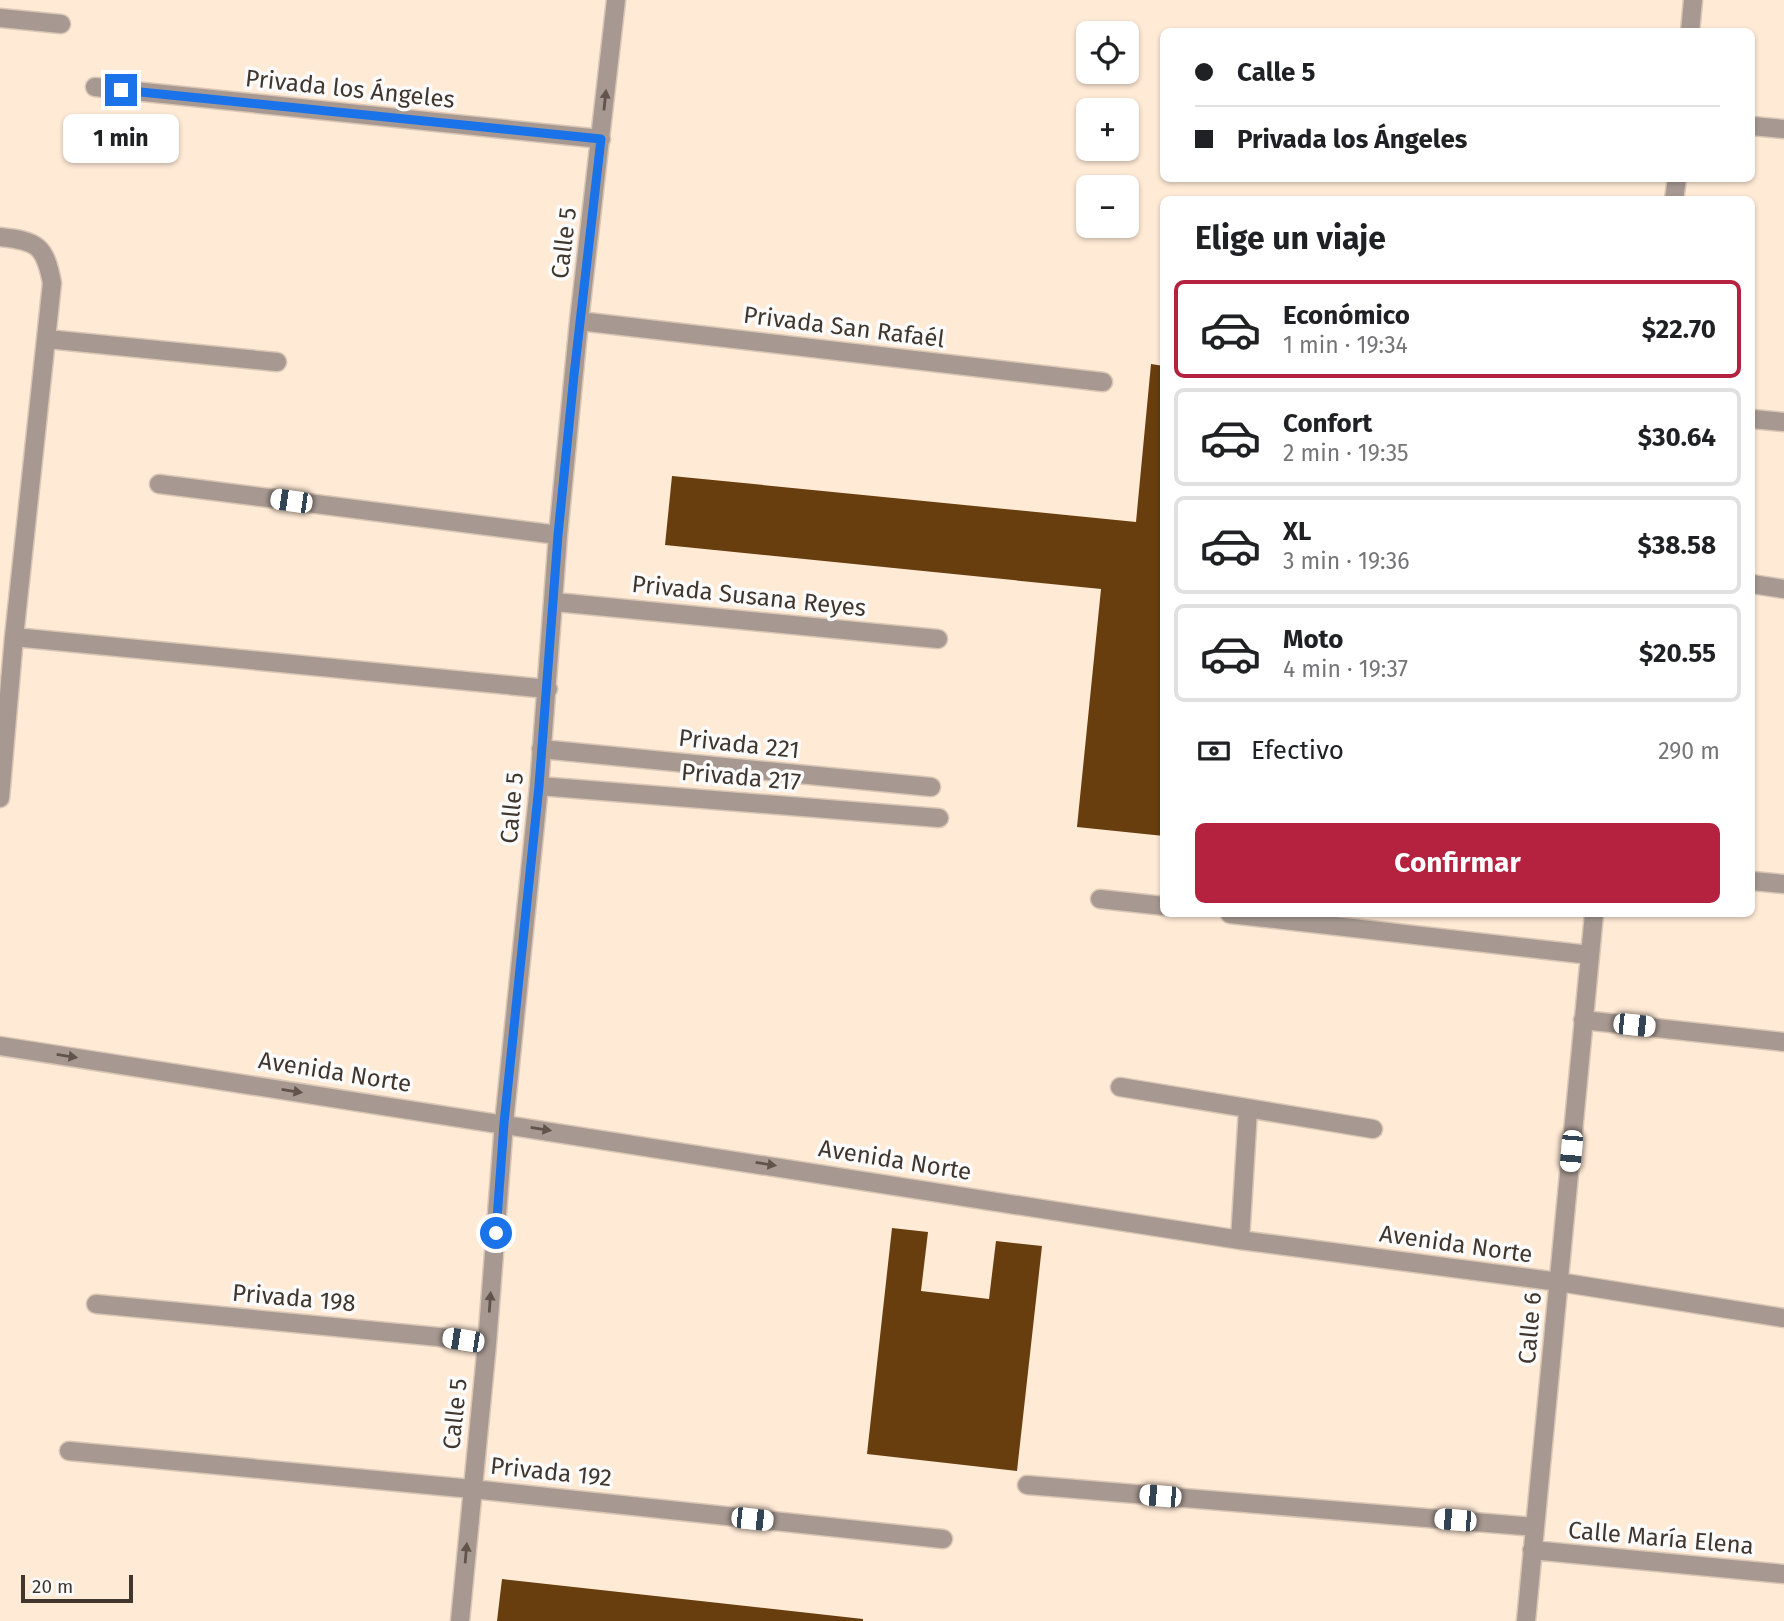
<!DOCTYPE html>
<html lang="es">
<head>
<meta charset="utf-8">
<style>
  :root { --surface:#fff; --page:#f6f6f6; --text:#202124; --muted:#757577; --line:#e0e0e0; --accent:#b4223f }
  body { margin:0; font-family:"Fira Sans",sans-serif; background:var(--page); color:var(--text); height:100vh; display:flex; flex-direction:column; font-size:26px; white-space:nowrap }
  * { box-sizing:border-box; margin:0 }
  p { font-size:23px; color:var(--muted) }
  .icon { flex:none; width:38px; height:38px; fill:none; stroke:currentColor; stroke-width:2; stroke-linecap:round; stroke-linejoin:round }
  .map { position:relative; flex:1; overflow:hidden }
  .panel { position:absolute; left:1160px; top:196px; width:595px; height:721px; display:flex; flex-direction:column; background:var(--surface); border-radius:10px; box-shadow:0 2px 5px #0004 }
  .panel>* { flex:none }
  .guide { position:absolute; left:1160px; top:28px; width:595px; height:154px; border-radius:10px; box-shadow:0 2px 5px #0004; display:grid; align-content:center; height:154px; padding:0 35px; background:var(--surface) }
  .fabs { position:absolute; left:1076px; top:21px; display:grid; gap:14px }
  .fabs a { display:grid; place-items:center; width:63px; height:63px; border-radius:10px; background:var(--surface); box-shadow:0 2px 5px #0004; font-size:35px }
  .scale { position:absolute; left:21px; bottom:18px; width:112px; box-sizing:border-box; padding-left:7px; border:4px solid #41362d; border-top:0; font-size:19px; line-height:24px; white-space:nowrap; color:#41362d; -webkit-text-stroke:5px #fbfbfb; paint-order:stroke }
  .end { position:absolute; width:32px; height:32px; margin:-16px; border:9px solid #1a73e8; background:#fff; box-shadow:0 0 0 4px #fff }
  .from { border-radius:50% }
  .bubble { position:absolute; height:49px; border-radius:10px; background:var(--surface); box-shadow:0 2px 5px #0004; font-size:23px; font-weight:700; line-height:49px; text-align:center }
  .car { position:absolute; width:21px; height:42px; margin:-21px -10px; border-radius:9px; box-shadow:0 0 5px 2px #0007; background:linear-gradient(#fff 24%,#345 0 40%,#fff 0 76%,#345 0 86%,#fff 0) }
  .guide b { display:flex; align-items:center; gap:24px; height:66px; font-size:26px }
  .guide b+b { border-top:2px solid var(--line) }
  .guide i { width:18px; height:18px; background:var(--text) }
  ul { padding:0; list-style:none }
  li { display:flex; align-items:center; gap:21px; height:98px; margin:0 14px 10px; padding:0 21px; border:4px solid var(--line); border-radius:10px }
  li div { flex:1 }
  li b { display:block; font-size:26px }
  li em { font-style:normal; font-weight:700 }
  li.current { border-color:var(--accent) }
  li>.icon { width:63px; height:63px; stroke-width:1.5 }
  h2 { padding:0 35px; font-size:32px; line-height:84px }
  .pay { display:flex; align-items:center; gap:18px; height:77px; padding:0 35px; font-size:26px }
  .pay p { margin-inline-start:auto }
  .primary-button { display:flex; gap:14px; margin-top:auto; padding:14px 35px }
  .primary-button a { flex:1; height:80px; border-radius:10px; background:var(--accent); color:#fff; font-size:28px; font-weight:700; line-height:80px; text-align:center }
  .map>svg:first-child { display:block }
  .building { fill:#683e0e }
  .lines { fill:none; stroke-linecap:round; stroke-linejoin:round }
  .minor-casing { stroke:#d9c6b4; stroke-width:21 }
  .minor { stroke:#a79992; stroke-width:18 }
  .oneway { fill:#60544b }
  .route { stroke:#1a73e8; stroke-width:9 }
  .labels { text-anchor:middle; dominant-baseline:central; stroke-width:7; stroke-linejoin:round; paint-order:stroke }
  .street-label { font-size:24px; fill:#41362d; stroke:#fbfbfb }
</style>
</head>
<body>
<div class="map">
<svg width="1784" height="1621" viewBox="0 0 1784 1621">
  <rect width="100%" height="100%" fill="#ffead6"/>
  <path class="building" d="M1151,364L1164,366V836L1077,827L1101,589L665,545L672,476L1136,522Z
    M892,1228L928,1232L921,1291L989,1299L996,1241L1042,1246L1017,1471L867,1454Z
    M502,1579L863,1619V1621H497Z"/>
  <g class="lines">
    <defs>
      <path id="minor" d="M0,18L61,24
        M1690,32L1693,0
        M95,87L601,139
        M1752,126L1784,129
        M1674,200L1677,178
        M0,237C38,241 45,246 52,283L14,637L0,798
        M579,321L1103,382
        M47,339L277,362
        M1752,419L1784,422
        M159,484L558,535
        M1752,584L1784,589
        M555,602L938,639
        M14,637L548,689
        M541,749L931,787
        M539,786L939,818
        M1752,881L1784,884
        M1100,899L1164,906
        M1230,914L1590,955
        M1583,1020L1784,1042
        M0,1046L1240,1240L1559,1282L1784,1318
        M1120,1087L1373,1129
        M1240,1240L1248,1110
        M96,1304L439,1337L487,1344
        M69,1451L472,1489L943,1539
        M1027,1485L1535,1527
        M1532,1550L1784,1574
        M460,1621L487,1344L504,1123L539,786L558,535L579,321L616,0
        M1526,1621L1594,914"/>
    </defs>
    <use href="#minor" class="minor-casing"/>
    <use href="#minor" class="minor"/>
  </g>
  <defs><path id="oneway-solid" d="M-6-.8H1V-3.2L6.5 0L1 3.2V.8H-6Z" transform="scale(1.75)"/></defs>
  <g class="oneway">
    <use href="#oneway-solid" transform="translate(605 100) rotate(-84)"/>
    <use href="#oneway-solid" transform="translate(67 1056) rotate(9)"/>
    <use href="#oneway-solid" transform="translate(292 1091) rotate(9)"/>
    <use href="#oneway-solid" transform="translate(541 1129) rotate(9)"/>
    <use href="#oneway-solid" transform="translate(766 1164) rotate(9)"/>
    <use href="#oneway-solid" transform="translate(490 1302) rotate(-86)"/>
    <use href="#oneway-solid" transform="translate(466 1553) rotate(-85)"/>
  </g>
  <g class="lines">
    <path class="route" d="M121,90L601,139L574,375L558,535L539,786L504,1123L496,1233"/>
  </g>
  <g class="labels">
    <g class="street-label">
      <text transform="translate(350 89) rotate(6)">Privada los Ángeles</text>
      <text transform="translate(564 243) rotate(-83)">Calle 5</text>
      <text transform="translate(844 327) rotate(7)">Privada San Rafaél</text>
      <text transform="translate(749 596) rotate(6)">Privada Susana Reyes</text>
      <text transform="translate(739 744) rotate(6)">Privada 221</text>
      <text transform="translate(741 777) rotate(5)">Privada 217</text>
      <text transform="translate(512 808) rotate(-85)">Calle 5</text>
      <text transform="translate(335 1072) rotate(9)">Avenida Norte</text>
      <text transform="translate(895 1160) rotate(9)">Avenida Norte</text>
      <text transform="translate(1456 1244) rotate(8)">Avenida Norte</text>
      <text transform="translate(294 1298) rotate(5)">Privada 198</text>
      <text transform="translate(1530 1328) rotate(-85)">Calle 6</text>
      <text transform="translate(455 1414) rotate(-84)">Calle 5</text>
      <text transform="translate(551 1472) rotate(6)">Privada 192</text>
      <text transform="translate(1661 1538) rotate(5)">Calle María Elena</text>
    </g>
  </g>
</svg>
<div class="fabs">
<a><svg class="icon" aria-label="locate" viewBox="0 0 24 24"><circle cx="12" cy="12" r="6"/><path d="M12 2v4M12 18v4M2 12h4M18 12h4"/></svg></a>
<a>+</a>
<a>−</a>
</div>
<div class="scale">20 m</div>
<i class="end from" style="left:496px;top:1233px"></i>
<i class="end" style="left:121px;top:90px"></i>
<div class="bubble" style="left:63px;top:114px;width:116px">1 min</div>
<i class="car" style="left:291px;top:501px;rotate:278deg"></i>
<i class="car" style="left:1634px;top:1025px;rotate:96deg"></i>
<i class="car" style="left:1571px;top:1151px;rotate:185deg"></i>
<i class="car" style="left:463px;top:1340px;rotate:279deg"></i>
<i class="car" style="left:1160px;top:1496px;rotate:275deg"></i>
<i class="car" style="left:752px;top:1519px;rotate:96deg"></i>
<i class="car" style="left:1455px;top:1520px;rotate:275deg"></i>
<div class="guide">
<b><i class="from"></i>Calle 5</b>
<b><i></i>Privada los Ángeles</b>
</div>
<section class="panel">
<h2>Elige un viaje</h2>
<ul>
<li class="current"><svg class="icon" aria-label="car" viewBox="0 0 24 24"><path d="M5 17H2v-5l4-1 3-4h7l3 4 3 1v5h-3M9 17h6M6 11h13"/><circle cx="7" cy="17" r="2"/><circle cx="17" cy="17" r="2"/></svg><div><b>Económico</b><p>1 min · 19:34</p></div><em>$22.70</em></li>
<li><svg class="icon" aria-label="car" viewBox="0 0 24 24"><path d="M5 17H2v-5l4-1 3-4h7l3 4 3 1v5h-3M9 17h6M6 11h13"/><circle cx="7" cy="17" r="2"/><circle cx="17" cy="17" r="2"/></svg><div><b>Confort</b><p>2 min · 19:35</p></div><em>$30.64</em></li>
<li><svg class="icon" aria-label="car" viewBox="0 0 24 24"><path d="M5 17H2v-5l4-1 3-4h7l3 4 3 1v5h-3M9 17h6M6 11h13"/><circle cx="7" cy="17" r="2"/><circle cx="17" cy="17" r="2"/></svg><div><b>XL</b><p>3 min · 19:36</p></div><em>$38.58</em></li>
<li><svg class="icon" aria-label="car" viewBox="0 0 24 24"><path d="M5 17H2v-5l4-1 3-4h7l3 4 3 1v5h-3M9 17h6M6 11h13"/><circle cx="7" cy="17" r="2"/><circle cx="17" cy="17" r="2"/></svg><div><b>Moto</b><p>4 min · 19:37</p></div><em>$20.55</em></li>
</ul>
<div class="pay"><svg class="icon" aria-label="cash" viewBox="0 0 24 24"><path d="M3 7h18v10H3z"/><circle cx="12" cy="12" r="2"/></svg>Efectivo<p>290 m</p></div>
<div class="primary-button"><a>Confirmar</a></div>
</section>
</div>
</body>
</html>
